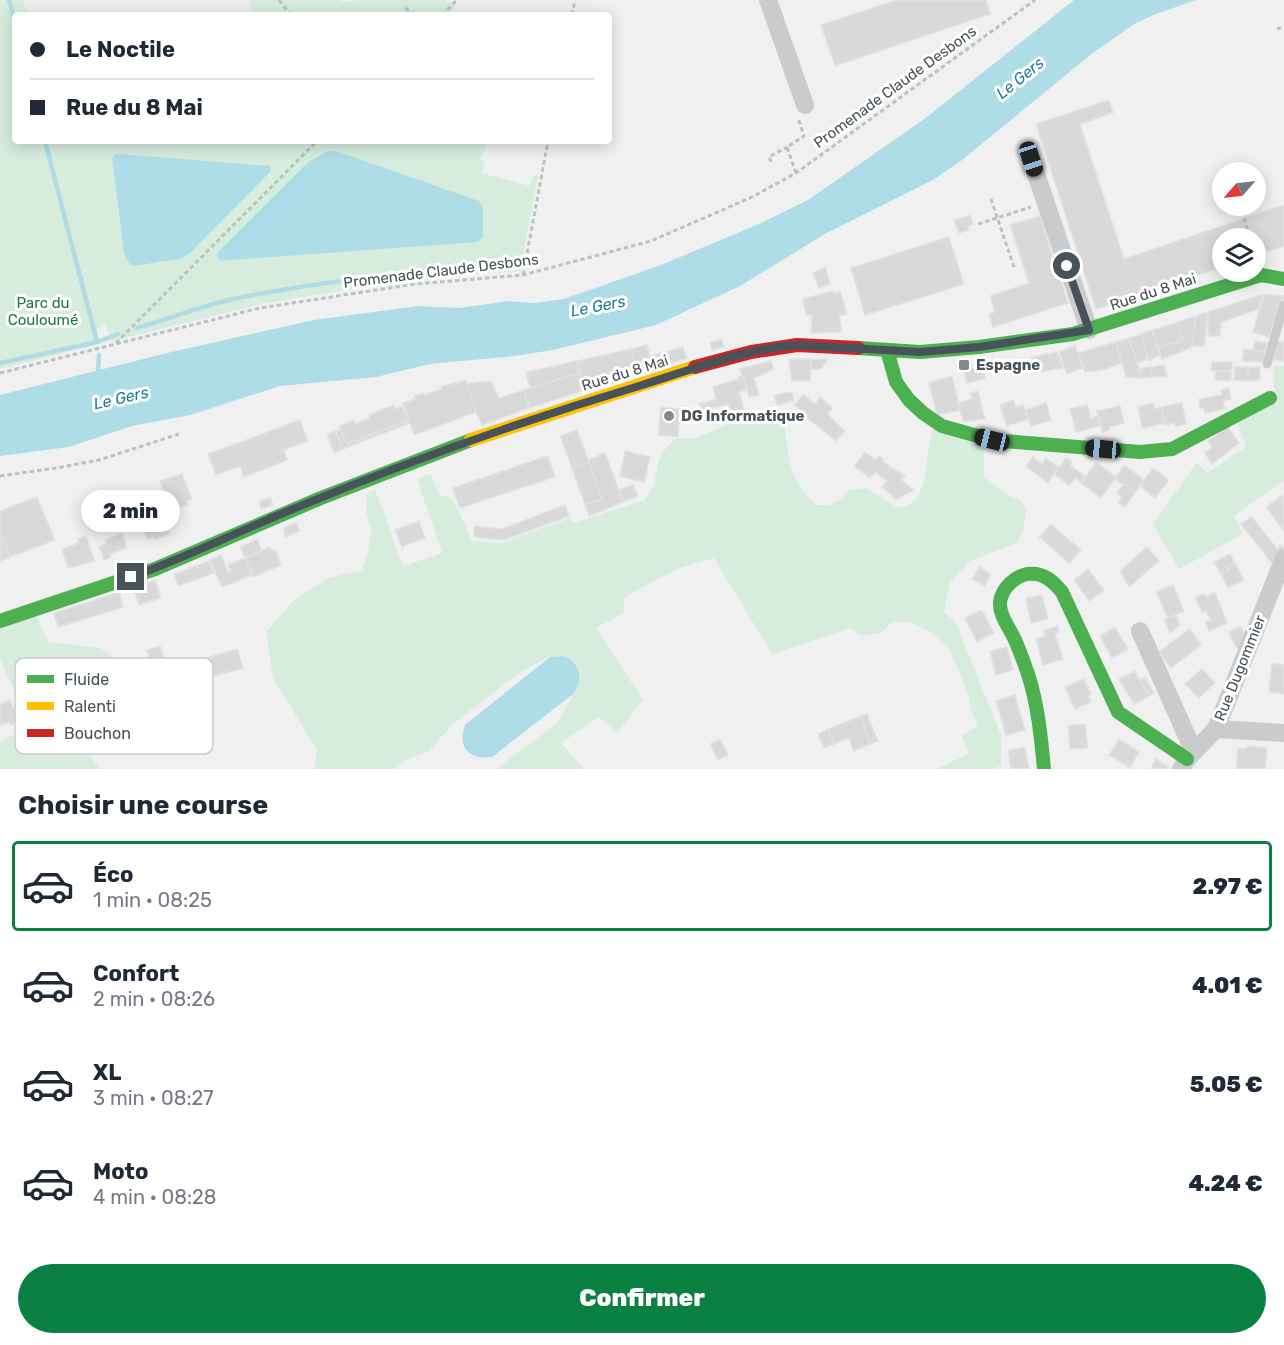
<!DOCTYPE html>
<html lang="fr">
<head>
<meta charset="utf-8">
<style>
  :root { --surface:#fff; --page:#f2f2f3; --text:#1f2937; --muted:#747a83; --line:#e0e1e3; --accent:#0b8043 }
  body { margin:0; font-family:Rubik,sans-serif; background:var(--page); color:var(--text); height:100vh; display:flex; flex-direction:column; font-size:22px; white-space:nowrap }
  * { box-sizing:border-box; margin:0 }
  p { font-size:20px; color:var(--muted) }
  .icon { flex:none; width:33px; height:33px; fill:none; stroke:currentColor; stroke-width:2; stroke-linecap:round; stroke-linejoin:round }
  .map { position:relative; height:769px; overflow:hidden }
  .details { display:flex; flex-direction:column; background:var(--surface); flex:1 }
  .details>* { flex:none }
  .guide { position:absolute; left:12px; top:12px; width:600px; height:132px; border-radius:6px; box-shadow:0 3px 15px #0003; display:grid; align-content:center; height:132px; padding:0 18px; background:var(--surface) }
  .needle { width:39px; rotate:242deg }
  .fabs { position:absolute; left:1212px; top:162px; display:grid; gap:12px }
  .fabs a { display:grid; place-items:center; width:54px; height:54px; border-radius:50%; background:var(--surface); box-shadow:0 3px 15px #0003; font-size:30px }
  .end { position:absolute; width:27px; height:27px; margin:-14px; border:8px solid #48525a; background:#fff; box-shadow:0 0 0 3px #fff }
  .from { border-radius:50% }
  .bubble { position:absolute; height:42px; border-radius:21px; background:var(--surface); box-shadow:0 3px 15px #0003; font-size:20px; font-weight:800; line-height:42px; text-align:center }
  .car { position:absolute; width:18px; height:36px; margin:-18px -9px; border-radius:8px; box-shadow:0 0 4px 2px #0007; background:linear-gradient(#222 24%,#8ab4d8 0 40%,#222 0 76%,#8ab4d8 0 86%,#222 0) }
  .guide b { display:flex; align-items:center; gap:21px; height:57px; font-size:22px }
  .guide b+b { border-top:2px solid var(--line) }
  .guide i { width:15px; height:15px; background:var(--text) }
  ul { padding:0; list-style:none }
  li { display:flex; align-items:center; gap:18px; height:90px; margin:0 12px 9px; padding:0 6px; border:3px solid transparent; border-radius:6px }
  li div { flex:1 }
  li b { display:block; font-size:22px }
  li em { font-style:normal; font-weight:800 }
  li.selected { border-color:var(--accent) }
  li>.icon { width:54px; height:54px; stroke-width:1.5 }
  h2 { padding:0 18px; font-size:27px; line-height:72px }
  .primary-button { display:flex; gap:12px; margin-top:auto; padding:12px 18px }
  .primary-button a { flex:1; height:69px; border-radius:36px; background:var(--accent); color:#fff; font-size:24px; font-weight:800; line-height:69px; text-align:center }
  .map>svg:first-child { display:block }
  .green { fill:#d6edde; fill-rule:evenodd }
  .water { fill:#aedde8 }
  .lines { fill:none; stroke-linecap:round; stroke-linejoin:round }
  .stream { stroke:#aedde8; stroke-width:4.5 }
  .building { fill:#d9d9da; stroke:#e1e2e3; stroke-width:1.5; fill-rule:evenodd }
  .path { stroke:#b9c3c0; stroke-width:3; stroke-dasharray:4.5 3; stroke-linecap:butt }
  .lane { stroke:#cacbcd; stroke-width:9 }
  .street { stroke:#cacbcd; stroke-width:18 }
  .fast { stroke:#4caf50; stroke-width:14 }
  .slow { stroke:#ffc107; stroke-width:14 }
  .jam { stroke:#c62828; stroke-width:14 }
  .route { stroke:#48525a; stroke-width:8 }
  .poi-dot { fill:#83898e; stroke:#fff; stroke-width:2 }
  .labels { text-anchor:middle; dominant-baseline:central; stroke-width:6; stroke-linejoin:round; paint-order:stroke }
  .street-label { font-size:15px; fill:#48525a; stroke:#fff }
  .park-label { font-size:15px; fill:#1f7648; stroke:#fff }
  .poi-label { font-size:15px; font-weight:bold; fill:#48525a; stroke:#fff; text-anchor:start }
  .water-label { font-size:16px; font-style:italic; fill:#197f96; stroke:#fff }
  .key { fill:#fff; stroke:#c8cbce; stroke-width:1.5 }
  .key-label { font-size:16px; fill:#48525a }
</style>
</head>
<body>
<div class="map">
<svg width="1284" height="769" viewBox="0 0 1284 769">
  <rect width="100%" height="100%" fill="#f0f0f0"/>
  <path class="green" d="M0,0H23L27,15H15V141H488L480,160L485,162L482,173L530,186L533,175L538,176L520,271L416,279L266,303L112,341L104,323L93,334L96,345L0,369ZM320,154L478,242L221,261L216,254L308,162ZM114,155L191,252L181,259L133,266L128,262L124,254L112,159Z
    M249,0H338L345,2L361,0H445L455,6L450,15H253Z
    M1274,366H1284V480L1234,516L1243,534L1179,569L1153,524L1197,462L1207,473L1246,447L1238,423L1275,402Z
    M783,415C789,453 786,477 816,505H830L839,500L849,490L866,488L899,508C903,506 909,505 913,502C928,489 926,449 933,428L971,441L984,451V477L1011,497L1019,499L1027,510L1023,530L1017,543L968,562L950,583L944,613L955,621L1001,735V766L992,769H936L970,753L961,736L978,726L971,711L968,695L950,649L932,633L910,622H891C883,635 874,635 859,635L851,628L772,654L714,558L677,569L623,598L625,612L596,628L643,700L617,733L599,717L561,743L584,769H496L557,723L578,686L563,656L550,657L519,673L453,724L428,752L405,760L394,769H314L317,750L273,678L266,632L294,600L329,578L362,570L368,551L370,537L371,527L366,511L367,493L375,489L403,566L442,553L417,479L431,474L438,494L453,499L472,541L501,543L570,518L574,523L645,500L654,485L658,462L666,448L675,439L695,438L745,418Z
    M36,615L48,642L100,648L116,659L122,674L77,738L100,769H0V741L30,727L0,659V627Z"/>
  <path class="water" d="M1074,0H1196L1156,14L1136,23L1094,52L962,160L933,180L825,234L740,286L656,325L553,350L514,356L430,364L376,377L280,386L190,415L132,426L69,447L0,456V395L163,354L314,320L418,306L459,308L509,301L534,303L564,299L661,265L759,224L808,200L927,117Z
    M328,151L339,152L479,201L483,208V236L478,242L220,261L216,254L308,162Z
    M119,154L270,166L271,171L191,252L181,259L133,266L128,262L124,254L112,159L114,155Z
    M563,656C581,663 584,679 573,694L492,757C469,760 457,748 465,725L550,657Z"/>
  <g class="lines">
    <path class="stream" d="M9,0L15,23
      M45,141L97,342
      M137,328C169,319 201,306 233,299C326,280 422,270 516,263
      M99,355L98,370L103,373
      M0,363L97,342L118,334"/>
  </g>
  <path class="building" d="M897,0H986L990,14L835,66L821,25Z
    M1109,100L1113,113L1080,124L1124,259L1284,205V246L1256,256V238H1222V267L1096,309L1036,124Z
    M970,215L973,224L968,226L969,230L959,233L954,220Z
    M1040,216L1068,303L993,327L989,314L995,312L990,296L1029,283L1010,225Z
    M949,237L964,284L865,315L851,268Z
    M825,267L830,284L819,288L813,273Z
    M833,291L834,293L840,291L847,314L839,316L842,332L811,333L812,315H806L803,299Z
    M1264,294L1259,309L1221,322L1220,336H1208V312Z
    M1264,294L1284,296L1269,337L1253,332Z
    M1208,312L1204,346H1192L1196,316Z
    M1196,316L1191,348L1162,359L1158,348L1183,340L1178,322Z
    M1178,322L1183,340L1158,348L1152,330Z
    M1152,330L1160,355L1149,361L1141,334Z
    M1141,334L1148,359L1139,362L1137,365L1129,338Z
    M1129,338L1139,369L1141,378L1126,377L1116,342Z
    M721,339L724,347L712,350L710,343Z
    M1255,341L1268,343L1265,352L1253,350Z
    M1276,341L1284,342V361L1273,360Z
    M1116,342L1122,363L1102,370L1085,372L1078,353Z
    M647,345L654,369L638,373L631,349Z
    M1075,345L1083,368L1067,374L1059,352Z
    M683,347L687,358L654,369L650,356Z
    M631,349L638,373L585,390L577,361Z
    M1244,349L1265,352L1264,362L1242,361Z
    M1057,352L1063,368L1034,373L1032,357Z
    M789,359H811L810,381H792Z
    M811,359H828L821,369H811Z
    M577,361L580,373L530,388L526,372Z
    M771,361L774,369L754,378L759,395L749,397L740,369Z
    M1212,362H1232V371H1211Z
    M1164,365L1167,377H1153L1150,367Z
    M983,367L985,379L966,383L964,370Z
    M1150,367L1153,377L1141,378L1139,369Z
    M1235,367H1248V381L1234,380Z
    M1248,367H1260V380L1248,381Z
    M1216,371H1232L1231,381L1215,380Z
    M580,373L585,390L529,408L524,390Z
    M743,376L747,390L739,392L744,410L710,420L705,402L716,399L713,387L739,379L738,377ZM729,404L730,411L710,416L709,409Z
    M952,376L960,410L937,415L929,382Z
    M466,380L476,412L414,435L403,403L415,399L414,396L424,393L425,395L442,389L441,387Z
    M491,381L499,398L524,390L529,408L482,425L476,412L467,384Z
    M1229,388L1231,399L1223,401L1225,409L1205,413L1204,408L1200,409L1199,399L1222,395L1221,390Z
    M978,391L985,419L963,422L958,403L972,399L970,393Z
    M792,392L794,401L777,405L774,395Z
    M803,394L815,404L820,397L833,408L827,414L845,431L836,441L801,413L802,412L795,405Z
    M1013,400L1016,407L1023,405L1028,419L1007,426L1000,405Z
    M705,402L710,420L704,421L699,403Z
    M1046,403L1051,420L1031,426L1025,410Z
    M1153,403L1155,409L1161,407L1165,423L1142,428L1138,407Z
    M1182,403L1186,424L1175,426V423L1165,425L1161,407Z
    M394,405L395,409L402,406L409,420L347,444L339,426L354,420L355,424L370,418L369,415Z
    M1087,405L1091,418L1098,416L1100,426L1076,432L1070,409Z
    M1120,406L1124,423L1109,427V430L1102,433L1097,411Z
    M661,407L680,409L678,437L658,435Z
    M300,420L308,441L284,450L287,460L244,477L240,466L216,475L208,454Z
    M409,420L410,423L348,447L347,444Z
    M1228,427L1239,443L1212,464L1205,453L1212,448L1208,441Z
    M341,429L348,447L343,449L336,431Z
    M577,430L589,462L572,468L560,436Z
    M336,431L343,449L334,453L327,434Z
    M625,451L650,457L644,482L620,476Z
    M865,452L876,460L879,456L884,460L883,462L905,476L901,480L914,490L896,499L882,487L887,481L875,472L870,478L854,466Z
    M605,453L623,502L589,516L585,505L602,499L588,460Z
    M548,456L555,477L460,508L452,488Z
    M1033,457L1042,464L1046,458L1059,468L1048,483L1026,466Z
    M1066,458L1072,462L1070,465L1085,476L1081,482L1075,478L1069,485L1054,474Z
    M589,462L602,499L585,505L572,468Z
    M1096,462L1116,477L1101,498L1081,483Z
    M1124,465L1144,480L1125,507L1118,502L1122,497L1117,493L1123,485L1115,479Z
    M1153,468L1169,480L1155,498L1140,486Z
    M182,474L192,499L187,501L188,505L171,511L160,481Z
    M633,485L638,496L623,502L619,490Z
    M156,491L167,520L165,521L156,498L147,501L145,494Z
    M1284,494V531L1266,507Z
    M37,497L55,540L10,557L0,529V511Z
    M138,497L145,516L152,514L147,501L156,498L169,534L155,539L154,536L147,539L133,499Z
    M270,497L273,505L261,509L259,502Z
    M565,505L569,516L504,540L474,537V526L502,529Z
    M1252,517L1278,550L1280,545L1284,548L1276,568L1241,524Z
    M419,521L425,538L403,546V549L395,530Z
    M296,522L300,531L285,537L284,528Z
    M1051,524L1081,550L1069,563L1039,537Z
    M0,529L10,557L0,561Z
    M122,533L127,548L110,554L111,557L104,560L99,546L106,544L105,540Z
    M86,536L95,561L68,568L62,549L79,543L78,539Z
    M257,539L262,551L245,558L240,547Z
    M270,547L272,551L275,550L281,565L253,577L245,558Z
    M1147,547L1159,561L1129,587L1120,571Z
    M1230,554L1234,562L1226,566L1229,570L1221,575L1214,562Z
    M221,555L228,572L231,571L228,565L245,558L252,575L222,587L210,560Z
    M209,561L214,573L178,586L174,574Z
    M1234,562L1244,580L1228,588L1221,575L1229,570L1226,566Z
    M979,567L991,574L985,586L972,579Z
    M1088,569L1104,590L1089,601L1074,580Z
    M155,580L161,598L139,605L133,589Z
    M1173,585L1184,611L1168,618L1156,592Z
    M119,592L123,607L58,627L54,613Z
    M1215,592L1227,623L1209,631L1205,622L1211,620L1206,611L1202,613L1195,598L1204,594L1205,597Z
    M1042,595L1048,619L1031,623L1026,598Z
    M982,610L994,633L977,642L965,618Z
    M1176,615L1180,625L1170,633L1164,620Z
    M1058,626L1059,632L1055,633L1063,659L1043,665L1036,639L1045,636L1044,630Z
    M1241,626L1247,637L1242,650L1236,647L1229,632Z
    M1115,627L1128,649L1112,658L1100,636Z
    M1190,629L1201,645L1171,668L1159,652Z
    M160,646L164,658L151,662L147,650Z
    M1007,647L1013,670L996,675L990,651Z
    M237,649L243,668L204,679L199,660Z
    M1272,663L1284,665V694L1269,692Z
    M1202,669L1215,683L1199,698L1185,684Z
    M1135,671L1149,696L1134,704L1119,679Z
    M1145,677L1154,693L1149,696L1140,680Z
    M1084,679L1091,694L1088,696L1091,702L1075,709L1065,687Z
    M1015,695L1025,730L1006,735L996,701Z
    M10,700L19,722L11,725L9,722L0,726V704Z
    M867,714L878,741L870,744L861,716Z
    M861,716L870,744L854,751L849,738L834,744L828,729Z
    M1085,724L1088,748L1070,749L1068,726Z
    M828,729L834,744L824,748L818,734Z
    M720,739L728,755L718,760L710,744Z
    M1119,739L1139,752L1130,768L1109,755Z
    M1247,746L1267,748L1265,769H1236L1238,748H1247Z
    M1025,747L1029,769H1011L1008,750Z
    M1156,759L1169,767L1168,769H1151Z"/>
  <g class="lines">
    <path class="path" d="M279,0L291,15
      M405,8L415,15
      M442,15L456,1
      M572,15L575,0
      M1277,29L1284,27
      M771,162L769,157L787,147
      M796,173L787,147L804,136L798,118
      M991,199L1015,270
      M1244,218L1250,238
      M978,224L1031,207
      M523,275L548,141
      M116,343L317,141
      M0,373L260,308L415,284L523,275L651,241L752,197L796,173L1035,0
      M0,476L56,468L99,460L179,434"/>
    <path class="lane" d="M1267,364L1284,305"/>
    <path class="street" d="M768,0L805,105
      M1031,159L1089,330
      M1140,631L1194,752
      M1216,729L1284,733
      M1181,769L1187,759L1216,729L1284,558"/>
    <path class="fast" d="M858,348L920,352L979,347L1073,334L1261,275L1284,279
      M887,350L896,382L909,400L923,413L942,426L992,440L1140,452L1172,449L1270,398
      M0,621L155,569L321,498L471,440
      M1044,769C1041,737 1038,705 1028,674C1024,663 1020,651 1015,640C1010,628 999,616 1000,602C1002,588 1014,577 1027,574C1043,572 1053,581 1062,592L1118,712L1187,759"/>
    <path class="slow" d="M471,440L695,367"/>
    <path class="jam" d="M695,367L751,352L797,345L858,348"/>
  </g>
  <g class="lines">
    <path class="route" d="M131,577C182,559 231,535 281,514C398,465 518,422 639,386C691,370 743,349 797,345L920,352L979,347L1089,330L1067,266"/>
  </g>
  <g class="poi-dot">
    <rect x="958" y="359" width="12" height="12" rx="3"/>
    <circle cx="669" cy="416" r="6"/>
  </g>
  <g class="labels">
    <g class="street-label">
      <text transform="translate(895 87) rotate(-36)">Promenade Claude Desbons</text>
      <text transform="translate(441 271) rotate(-7)">Promenade Claude Desbons</text>
      <text transform="translate(1153 292) rotate(-18)">Rue du 8 Mai</text>
      <text transform="translate(625 373) rotate(-17)">Rue du 8 Mai</text>
      <text transform="translate(1240 668) rotate(-68)">Rue Dugommier</text>
    </g>
    <g class="park-label">
      <text x="43" y="303">Parc du<tspan x="43" dy="17">Couloumé</tspan></text>
    </g>
    <g class="poi-label">
      <text x="976" y="365">Espagne</text>
      <text x="681" y="416">DG Informatique</text>
    </g>
    <g class="water-label">
      <text transform="translate(1020 78) rotate(-39)">Le Gers</text>
      <text transform="translate(598 306) rotate(-11)">Le Gers</text>
      <text transform="translate(121 398) rotate(-13)">Le Gers</text>
    </g>
  </g>
  <rect x="15" y="658" width="198" height="96" rx="9" class="key"/>
  <rect x="27" y="675" width="27" height="8" fill="#4caf50"/>
  <rect x="27" y="702" width="27" height="8" fill="#ffc107"/>
  <rect x="27" y="729" width="27" height="8" fill="#c62828"/>
  <g class="key-label">
    <text x="64" y="685">Fluide</text>
    <text x="64" y="712">Ralenti</text>
    <text x="64" y="739">Bouchon</text>
  </g>
</svg>
<div class="fabs">
<a><svg class="needle" viewBox="-14 -14 28 28"><path d="M0-13l5 13h-10z" fill="#e53935"/><path d="M0 13l5-13h-10z" fill="#747a83"/></svg></a>
<a><svg class="icon" aria-label="layers" viewBox="0 0 24 24"><path d="M12 4l9 5-9 5-9-5zM3 14l9 5 9-5"/></svg></a>
</div>
<i class="end from" style="left:1067px;top:266px"></i>
<i class="end" style="left:131px;top:577px"></i>
<div class="bubble" style="left:81px;top:490px;width:99px">2 min</div>
<i class="car" style="left:1031px;top:159px;rotate:162deg"></i>
<i class="car" style="left:992px;top:440px;rotate:284deg"></i>
<i class="car" style="left:1103px;top:449px;rotate:275deg"></i>
<div class="guide">
<b><i class="from"></i>Le Noctile</b>
<b><i></i>Rue du 8 Mai</b>
</div>
</div>
<section class="details">
<h2>Choisir une course</h2>
<ul>
<li class="selected"><svg class="icon" aria-label="car" viewBox="0 0 24 24"><path d="M5 17H2v-5l4-1 3-4h7l3 4 3 1v5h-3M9 17h6M6 11h13"/><circle cx="7" cy="17" r="2"/><circle cx="17" cy="17" r="2"/></svg><div><b>Éco</b><p>1 min · 08:25</p></div><em>2.97 €</em></li>
<li><svg class="icon" aria-label="car" viewBox="0 0 24 24"><path d="M5 17H2v-5l4-1 3-4h7l3 4 3 1v5h-3M9 17h6M6 11h13"/><circle cx="7" cy="17" r="2"/><circle cx="17" cy="17" r="2"/></svg><div><b>Confort</b><p>2 min · 08:26</p></div><em>4.01 €</em></li>
<li><svg class="icon" aria-label="car" viewBox="0 0 24 24"><path d="M5 17H2v-5l4-1 3-4h7l3 4 3 1v5h-3M9 17h6M6 11h13"/><circle cx="7" cy="17" r="2"/><circle cx="17" cy="17" r="2"/></svg><div><b>XL</b><p>3 min · 08:27</p></div><em>5.05 €</em></li>
<li><svg class="icon" aria-label="car" viewBox="0 0 24 24"><path d="M5 17H2v-5l4-1 3-4h7l3 4 3 1v5h-3M9 17h6M6 11h13"/><circle cx="7" cy="17" r="2"/><circle cx="17" cy="17" r="2"/></svg><div><b>Moto</b><p>4 min · 08:28</p></div><em>4.24 €</em></li>
</ul>
<div class="primary-button"><a>Confirmer</a></div>
</section>
</body>
</html>
